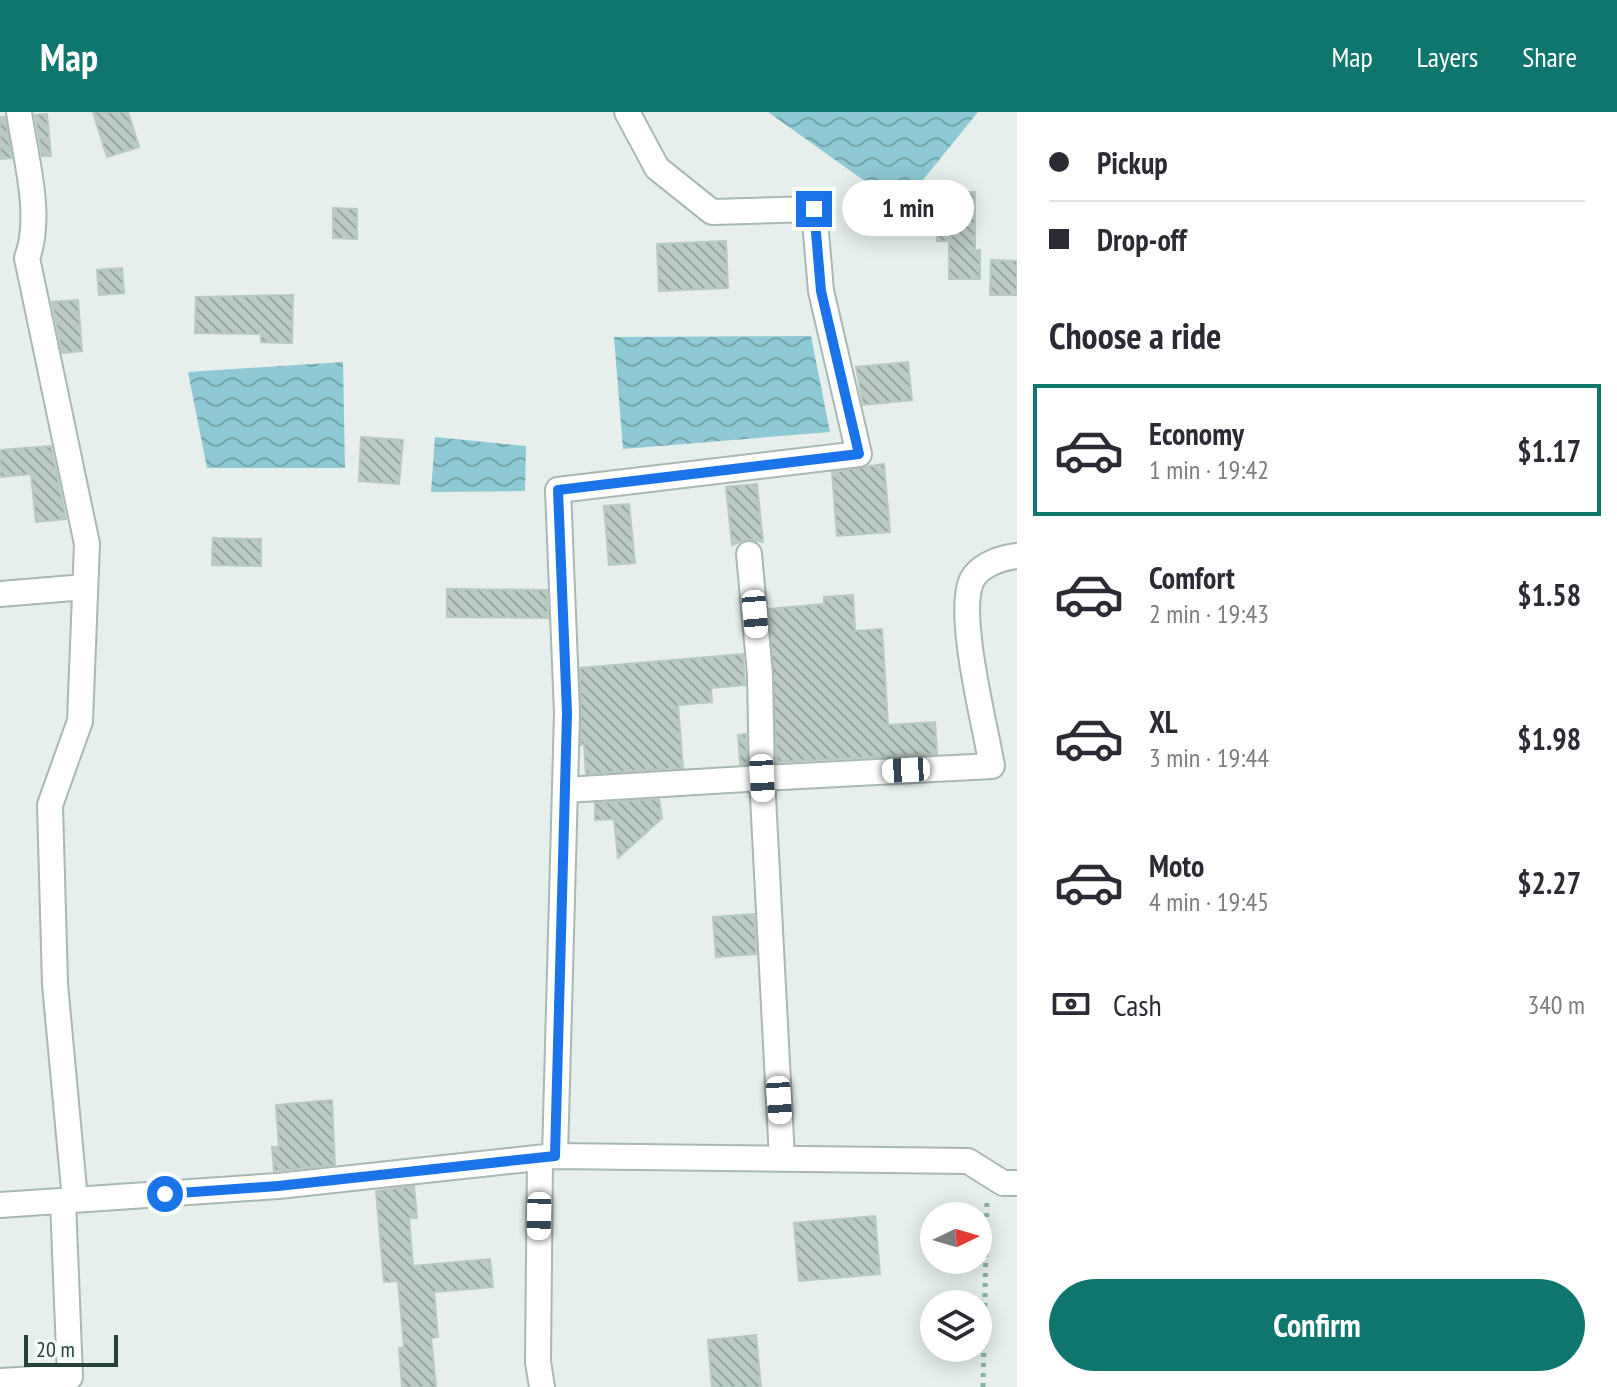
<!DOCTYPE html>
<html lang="en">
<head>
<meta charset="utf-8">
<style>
  :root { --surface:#fff; --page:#f2f2f3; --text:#2b2b33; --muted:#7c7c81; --line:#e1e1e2; --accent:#0f766e }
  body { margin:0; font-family:"PT Sans Narrow",sans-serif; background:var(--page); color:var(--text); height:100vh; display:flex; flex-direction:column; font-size:30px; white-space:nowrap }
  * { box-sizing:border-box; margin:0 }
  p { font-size:26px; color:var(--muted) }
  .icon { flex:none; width:44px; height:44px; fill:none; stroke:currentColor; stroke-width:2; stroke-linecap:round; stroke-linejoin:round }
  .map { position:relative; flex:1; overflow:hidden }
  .panel { display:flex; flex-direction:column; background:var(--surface); width:600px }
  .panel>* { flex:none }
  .guide { display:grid; align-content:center; height:176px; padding:0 32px; background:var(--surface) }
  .needle { width:52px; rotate:85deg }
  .buttons { position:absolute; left:920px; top:1090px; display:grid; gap:16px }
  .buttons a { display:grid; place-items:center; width:72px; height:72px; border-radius:50%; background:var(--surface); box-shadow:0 4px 20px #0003; font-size:40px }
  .scale { position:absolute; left:24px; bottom:20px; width:94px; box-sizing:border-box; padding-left:8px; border:4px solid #24423a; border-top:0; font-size:22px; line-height:28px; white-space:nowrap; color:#24423a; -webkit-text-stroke:6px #f7fbf9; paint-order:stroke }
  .end { position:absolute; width:36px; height:36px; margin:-18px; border:10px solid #1a73e8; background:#fff; box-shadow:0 0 0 4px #fff }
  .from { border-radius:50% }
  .bubble { position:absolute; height:56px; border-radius:28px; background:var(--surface); box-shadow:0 4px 20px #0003; font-size:26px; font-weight:700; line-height:56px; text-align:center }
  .car { position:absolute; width:24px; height:48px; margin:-24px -12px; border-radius:10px; box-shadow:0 0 6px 2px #0007; background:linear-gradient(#fff 24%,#345 0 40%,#fff 0 76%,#345 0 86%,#fff 0) }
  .guide b { display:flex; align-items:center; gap:28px; height:76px; font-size:30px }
  .guide b+b { border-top:2px solid var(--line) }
  .guide i { width:20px; height:20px; background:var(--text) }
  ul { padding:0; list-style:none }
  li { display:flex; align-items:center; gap:24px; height:132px; margin:0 16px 12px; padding:0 16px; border:4px solid transparent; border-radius:0px }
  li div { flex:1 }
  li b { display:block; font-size:30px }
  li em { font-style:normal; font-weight:700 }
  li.active { border-color:var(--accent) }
  li>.icon { width:72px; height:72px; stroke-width:1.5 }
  h2 { padding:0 32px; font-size:36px; line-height:96px }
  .pay { display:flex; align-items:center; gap:20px; height:88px; padding:0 32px; font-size:30px }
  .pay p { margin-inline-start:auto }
  .button { display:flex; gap:16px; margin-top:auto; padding:16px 32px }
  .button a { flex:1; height:92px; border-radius:48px; background:var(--accent); color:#fff; font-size:32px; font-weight:700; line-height:92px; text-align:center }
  header { display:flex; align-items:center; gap:48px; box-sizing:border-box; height:112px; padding:0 40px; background:var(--accent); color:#fff }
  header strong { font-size:38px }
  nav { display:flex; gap:44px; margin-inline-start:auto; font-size:28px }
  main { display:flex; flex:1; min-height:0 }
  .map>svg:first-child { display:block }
  .water { fill:url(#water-waves) }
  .building { fill:url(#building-back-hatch); stroke:#b8c9c2; stroke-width:2 }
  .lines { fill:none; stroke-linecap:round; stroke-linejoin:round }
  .minor-casing { stroke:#a8b8b2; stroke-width:28 }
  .path { stroke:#86b3a5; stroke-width:5; stroke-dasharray:4 6; stroke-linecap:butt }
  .minor { stroke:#fff; stroke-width:24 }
  .route { stroke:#1a73e8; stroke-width:10 }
</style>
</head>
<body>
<header>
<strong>Map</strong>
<nav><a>Map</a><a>Layers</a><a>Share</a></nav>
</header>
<main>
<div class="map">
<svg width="1017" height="1275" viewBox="0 0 1017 1275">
  <defs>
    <pattern id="water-waves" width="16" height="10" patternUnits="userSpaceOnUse" patternTransform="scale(2)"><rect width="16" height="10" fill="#8ec9d4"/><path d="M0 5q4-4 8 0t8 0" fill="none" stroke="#74a5ad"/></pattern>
    <pattern id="building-back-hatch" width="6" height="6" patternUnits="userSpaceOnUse" patternTransform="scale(2)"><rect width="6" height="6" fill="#bbcac4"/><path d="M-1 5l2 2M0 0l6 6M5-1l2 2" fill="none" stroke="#98a6a0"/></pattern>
  </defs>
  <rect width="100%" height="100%" fill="#e6efeb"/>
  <path class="water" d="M768,0H978L901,95Z
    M811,224L830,320L623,337L614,225Z
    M343,250L345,356H207L188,260Z
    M435,325L526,334L525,379L431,380Z"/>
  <path class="building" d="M93,0H128L139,35L107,45Z
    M47,2L51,44H42L35,3Z
    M0,5H5L12,46L0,47Z
    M938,80H975V138H980V167H949V129H937V114H914L915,88H938Z
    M333,96L357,97V127L333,126Z
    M726,129L728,176L659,179L657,132Z
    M991,148L1017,149V183H990Z
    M122,156L124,181L99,183L97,158Z
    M293,183L292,231L261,230V222L195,221L196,185Z
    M78,188L82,239L62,241L52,190Z
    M908,250L912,288L863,293L856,255Z
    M361,325L403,328L399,372L359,369Z
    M51,334L66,407L36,410L31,362L0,365V338Z
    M884,352L890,420L837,424L832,360Z
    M757,372L763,430L747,427L732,433L726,375Z
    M629,392L635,451L609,453L604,394Z
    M213,426L261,427V454L212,453Z
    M447,477L547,478L548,506L447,505Z
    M853,483L855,519L882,517L888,613L935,610L937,642L777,650L769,497L824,492V485Z
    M743,542L745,573L711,576L712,590L678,593L683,656L586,662L584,632L581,633L580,556Z
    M746,622L747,652H740L738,623Z
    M659,687L662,706L618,746L614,707L595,708V691Z
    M754,802L756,842L716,845L713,805Z
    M332,988L335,1053L274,1059L272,1035H279L276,993Z
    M414,1074L417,1106H409L413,1154L490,1147L493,1175L434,1180L438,1225L431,1226L436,1275H402L399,1236L404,1235L398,1169L384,1170L376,1079Z
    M875,1104L880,1162L799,1169L794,1111Z
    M756,1223L761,1275H712L708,1228Z"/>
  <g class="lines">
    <defs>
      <path id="minor" d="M19,0C25,44 43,104 27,146L87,432L80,609L50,693L55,872L75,1088
        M0,482L85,475
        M565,678L762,666L760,562L749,442
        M555,1044L567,601L558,378L859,342L821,179L814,97L712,100L657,56L627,0
        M540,1046L538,1250L542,1275
        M782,1046L762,666L992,654C985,613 957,505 971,470C978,453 1001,446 1017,444
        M0,1093L278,1074L555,1044L968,1049L1003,1071H1017
        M0,1269L70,1265L63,1089"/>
    </defs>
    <use href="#minor" class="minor-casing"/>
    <path class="path" d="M983,1275L987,1090"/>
    <use href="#minor" class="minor"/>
  </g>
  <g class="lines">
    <path class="route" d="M165,1082L278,1074L555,1044L567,601L558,378L859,342L821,179L814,97"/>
  </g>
</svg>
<div class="buttons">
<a><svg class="needle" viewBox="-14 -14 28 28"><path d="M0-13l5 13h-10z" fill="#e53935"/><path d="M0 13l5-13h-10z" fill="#7c7c81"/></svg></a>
<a><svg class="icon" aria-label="layers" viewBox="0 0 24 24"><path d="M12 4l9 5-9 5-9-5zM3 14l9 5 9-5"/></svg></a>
</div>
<div class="scale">20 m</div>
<i class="end from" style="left:165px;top:1082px"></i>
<i class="end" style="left:814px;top:97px"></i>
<div class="bubble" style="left:842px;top:68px;width:132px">1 min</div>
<i class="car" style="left:755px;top:502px;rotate:175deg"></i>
<i class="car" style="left:906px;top:658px;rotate:267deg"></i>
<i class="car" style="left:762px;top:666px;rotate:177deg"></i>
<i class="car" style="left:779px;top:988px;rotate:176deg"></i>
<i class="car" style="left:539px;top:1104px;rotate:181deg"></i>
</div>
<section class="panel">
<div class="guide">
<b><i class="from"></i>Pickup</b>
<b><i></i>Drop-off</b>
</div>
<h2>Choose a ride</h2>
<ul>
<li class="active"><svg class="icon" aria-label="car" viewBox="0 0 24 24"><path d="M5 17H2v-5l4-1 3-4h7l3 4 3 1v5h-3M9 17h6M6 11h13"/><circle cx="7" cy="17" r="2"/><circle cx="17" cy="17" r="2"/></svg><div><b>Economy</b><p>1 min · 19:42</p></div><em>$1.17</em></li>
<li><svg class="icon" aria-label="car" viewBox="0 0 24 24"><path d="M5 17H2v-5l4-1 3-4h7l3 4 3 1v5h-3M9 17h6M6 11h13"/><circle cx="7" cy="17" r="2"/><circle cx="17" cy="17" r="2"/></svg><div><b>Comfort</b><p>2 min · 19:43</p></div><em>$1.58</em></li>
<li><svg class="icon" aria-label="car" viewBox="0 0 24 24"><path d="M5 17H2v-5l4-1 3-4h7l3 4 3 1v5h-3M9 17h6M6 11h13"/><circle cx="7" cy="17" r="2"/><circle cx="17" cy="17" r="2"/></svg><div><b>XL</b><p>3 min · 19:44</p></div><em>$1.98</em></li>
<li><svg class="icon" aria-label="car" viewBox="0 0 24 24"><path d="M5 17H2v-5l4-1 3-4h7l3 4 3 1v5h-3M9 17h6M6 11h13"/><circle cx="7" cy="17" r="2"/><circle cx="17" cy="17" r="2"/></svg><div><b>Moto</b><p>4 min · 19:45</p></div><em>$2.27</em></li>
</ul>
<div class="pay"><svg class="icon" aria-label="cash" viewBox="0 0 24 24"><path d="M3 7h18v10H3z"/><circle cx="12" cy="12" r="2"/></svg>Cash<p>340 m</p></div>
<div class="button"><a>Confirm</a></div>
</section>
</main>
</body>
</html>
